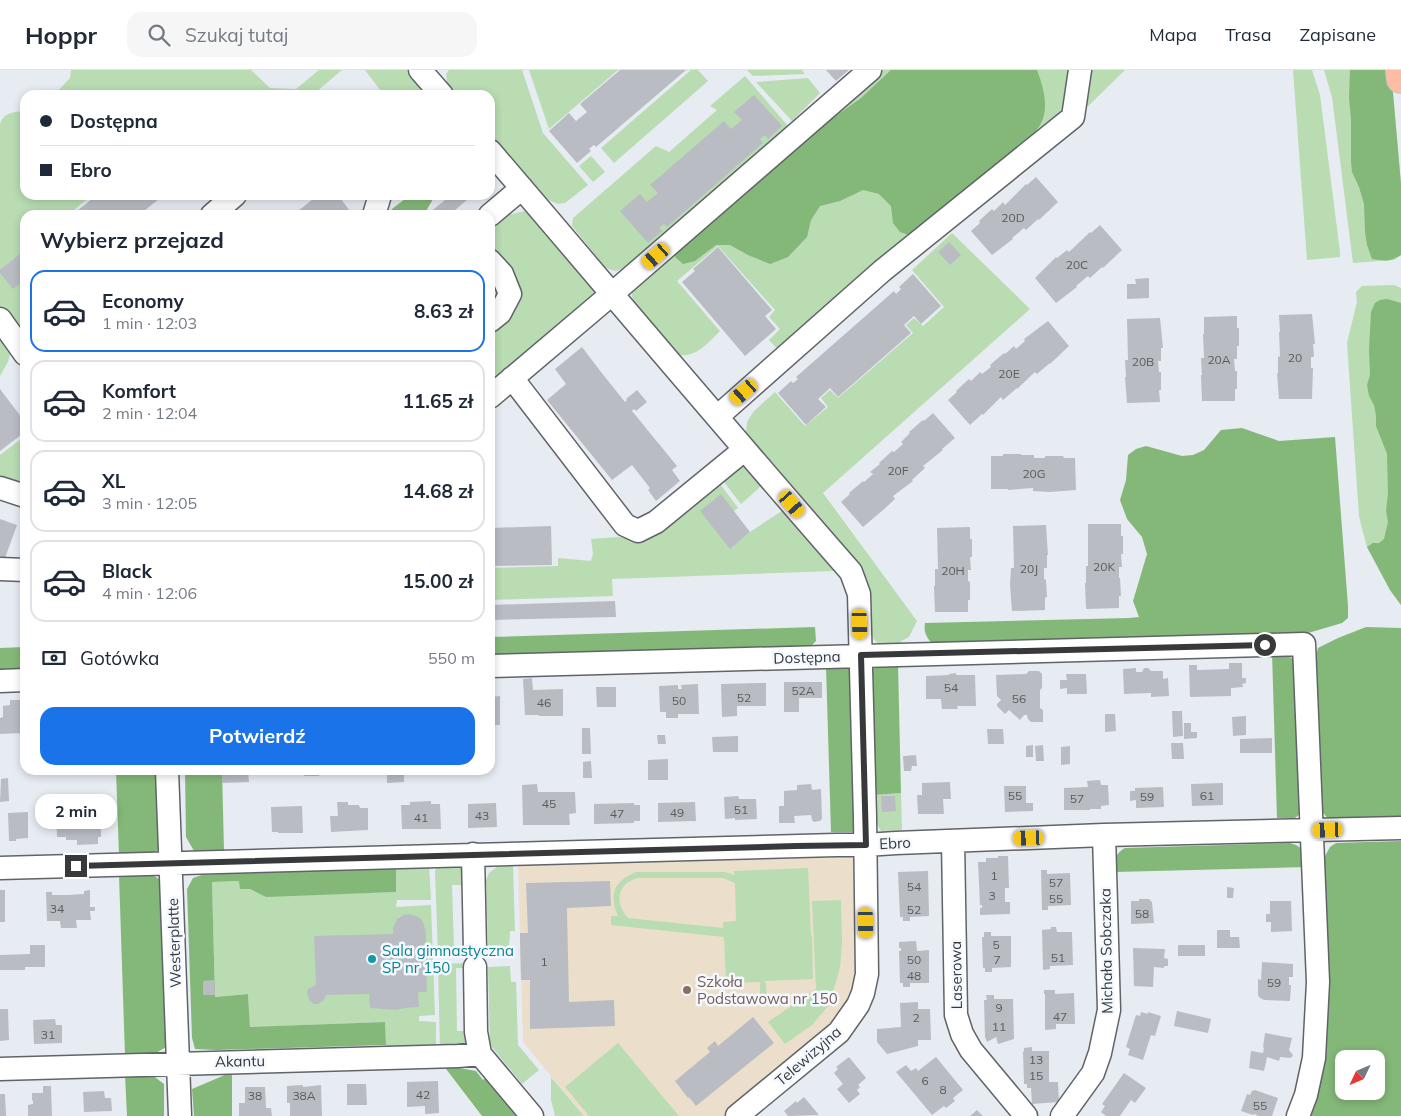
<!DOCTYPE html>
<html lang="pl">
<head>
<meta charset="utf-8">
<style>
  :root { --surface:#fff; --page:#f6f6f7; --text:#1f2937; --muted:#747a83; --line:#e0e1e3; --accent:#1a73e8 }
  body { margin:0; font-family:Mulish,sans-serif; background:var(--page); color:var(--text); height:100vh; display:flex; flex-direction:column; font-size:19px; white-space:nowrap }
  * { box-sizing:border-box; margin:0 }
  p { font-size:16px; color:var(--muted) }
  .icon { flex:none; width:28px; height:28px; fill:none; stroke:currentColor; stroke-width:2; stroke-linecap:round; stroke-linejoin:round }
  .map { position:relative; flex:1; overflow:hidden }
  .side { position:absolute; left:20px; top:140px; width:475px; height:565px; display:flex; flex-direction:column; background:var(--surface); border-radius:15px; box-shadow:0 2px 8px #0003 }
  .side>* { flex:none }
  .banner { position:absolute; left:20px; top:20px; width:475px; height:110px; border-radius:15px; box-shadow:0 2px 8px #0003; display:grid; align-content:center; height:110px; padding:0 20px; background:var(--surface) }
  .needle { width:32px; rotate:226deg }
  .tools { position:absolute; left:1335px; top:980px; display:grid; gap:10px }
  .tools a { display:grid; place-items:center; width:50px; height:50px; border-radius:10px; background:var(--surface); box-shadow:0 2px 8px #0003; font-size:25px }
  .end { position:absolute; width:22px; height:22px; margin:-11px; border:6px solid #37393b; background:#fff; box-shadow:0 0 0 2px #fff }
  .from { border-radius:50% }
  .bubble { position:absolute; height:35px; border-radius:15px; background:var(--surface); box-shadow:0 2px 8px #0003; font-size:16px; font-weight:700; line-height:35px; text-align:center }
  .car { position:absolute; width:15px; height:30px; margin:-15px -8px; border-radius:6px; box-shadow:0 0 4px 1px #0007; background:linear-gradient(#f5c518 24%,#345 0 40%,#f5c518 0 76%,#345 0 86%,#f5c518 0) }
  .banner b { display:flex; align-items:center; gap:18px; height:48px; font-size:19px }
  .banner b+b { border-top:1px solid var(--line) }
  .banner i { width:12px; height:12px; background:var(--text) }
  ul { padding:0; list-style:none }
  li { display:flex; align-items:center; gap:15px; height:82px; margin:0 10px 8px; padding:0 10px; border:2px solid var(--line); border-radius:15px }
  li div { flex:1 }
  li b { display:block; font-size:19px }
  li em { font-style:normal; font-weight:700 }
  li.active { border-color:var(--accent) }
  li>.icon { width:45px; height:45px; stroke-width:1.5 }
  h2 { padding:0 20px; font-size:22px; line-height:60px }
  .pay { display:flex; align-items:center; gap:12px; height:55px; padding:0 20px; font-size:19px }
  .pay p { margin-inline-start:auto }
  .action { display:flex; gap:10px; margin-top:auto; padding:10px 20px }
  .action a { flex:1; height:58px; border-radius:15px; background:var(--accent); color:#fff; font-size:20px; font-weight:700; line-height:58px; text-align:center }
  header { display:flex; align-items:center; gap:30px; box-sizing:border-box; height:70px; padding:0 25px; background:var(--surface); border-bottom:1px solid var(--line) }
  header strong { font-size:24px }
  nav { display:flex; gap:28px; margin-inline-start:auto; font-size:18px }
  .search { width:350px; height:45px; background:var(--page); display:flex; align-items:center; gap:12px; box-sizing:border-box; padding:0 18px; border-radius:15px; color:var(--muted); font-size:19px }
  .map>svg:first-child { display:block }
  .education { fill:#ebdfcb }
  .green { fill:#b9dcb2; fill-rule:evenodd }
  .forest { fill:#84b878; fill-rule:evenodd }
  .building { fill:#b9bdc3 }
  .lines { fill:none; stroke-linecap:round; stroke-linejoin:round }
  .minor-casing { stroke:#606469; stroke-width:25 }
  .major-casing { stroke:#c7c8c8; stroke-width:30 }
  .minor { stroke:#fff; stroke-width:22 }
  .major { stroke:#febca4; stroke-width:28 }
  .route { stroke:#37393b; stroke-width:6 }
  .culture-dot { fill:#0f9aa8; stroke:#f4f8ff; stroke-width:2 }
  .education-dot { fill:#8d6e63; stroke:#f4f8ff; stroke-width:2 }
  .labels { text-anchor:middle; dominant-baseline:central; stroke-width:5; stroke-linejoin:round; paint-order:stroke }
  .number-label { font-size:12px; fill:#585a5d }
  .street-label { font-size:15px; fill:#37393b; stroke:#f4f8ff }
  .culture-label { font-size:15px; fill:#0d838f; stroke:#f4f8ff; text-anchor:start }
  .education-label { font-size:15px; fill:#785e54; stroke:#f4f8ff; text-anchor:start }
</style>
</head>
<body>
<header>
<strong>Hoppr</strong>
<div class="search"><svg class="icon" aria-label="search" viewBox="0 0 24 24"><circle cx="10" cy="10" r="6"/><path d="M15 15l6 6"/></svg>Szukaj tutaj</div>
<nav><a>Mapa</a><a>Trasa</a><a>Zapisane</a></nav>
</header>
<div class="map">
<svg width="1401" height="1046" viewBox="0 0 1401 1046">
  <rect width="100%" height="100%" fill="#e7ebf2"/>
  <path class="education" d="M850,787L856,794L859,899L850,930L833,956L724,1046H584L523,972L518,795Z"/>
  <path class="green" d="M71,0H251L270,18L296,19L319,0H342L316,22L317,25H54L70,8Z
    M365,0H408L430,25H384Z
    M449,0H522L543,63L588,115L565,133L558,134L546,129L490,63V25H457L447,13L446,4Z
    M529,0H618L549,59Z
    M691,0H698L708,11L614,93L601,78Z
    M747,0H802L805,4L753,6Z
    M880,0H1075L1072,39L782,284L769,270L780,259L769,247L775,240L718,176L677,211L720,261C709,272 696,288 678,285L634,232L631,223L633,218Z
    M1090,0H1125L1081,43Z
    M1293,0H1312L1320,25L1340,182V187L1307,190Z
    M1324,0H1391L1401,114V185L1394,190L1353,193L1332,27Z
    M745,6L788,56L625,197C617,202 614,202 605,197L572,156L573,148L656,76L669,82L717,40L710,36Z
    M808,8L820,23L792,51L756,12Z
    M25,41V125H92L68,145H25V271L0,237V54C4,42 14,42 25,41Z
    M591,86L605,102L593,112L579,96Z
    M529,140L600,220L490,318V262L498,255L518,218L490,176V162L504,146Z
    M952,163L1030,239L823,423L917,551L909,567L901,571L900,578C884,578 880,578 871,565L856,491L746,362L747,352L754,341L775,322L805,356L828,337L821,328L830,320L838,328L913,263L906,255L914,248L923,256L944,237L912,200Z
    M490,197L502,220L490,243Z
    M1394,215L1401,218V535L1390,520L1367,477L1362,459L1359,446L1347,273L1357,232L1356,222L1362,216Z
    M0,267L11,280L8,292L0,306Z
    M25,366V420L0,411V385Z
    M742,393L762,412L759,418L741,434L720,407Z
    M717,410L738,438L734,441L730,478L750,462L785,439L826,486L834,501L612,509L613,526L490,530V498L558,496V488L591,491L593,484L591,469L618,467L640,470Z
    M901,723L902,760L881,761L873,748V725Z
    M429,794L431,830H397L396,837L431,835L435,945L419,946V951L436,952V981H386L385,952L250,957L248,924L215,927L212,812L240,811L250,819L266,826L396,822V795Z
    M439,795L462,796L466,815H452L454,878H469L470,884H438L435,801Z
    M498,796H513L515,861H510L509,877H488L486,810L489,803Z
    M808,798L811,866L812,867L813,909L765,911V913H766L767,932H760V913L761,912L726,913L724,867L611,855V846H618C609,826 613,811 636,802H725L734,805V801ZM638,808H723L735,813L736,851L723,852V858L628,848C614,833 617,813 638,808Z
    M841,830L842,872L840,898L829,935L812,955L785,974L768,952L816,919L812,831Z
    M468,893L469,898H456L457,961H470L468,969L463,976L440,981L438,894Z
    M510,896L511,912H516L518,975L539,1000L522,1014L492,977L490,973L488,897Z
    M618,973L679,1046H589L565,1017Z
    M551,1007L584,1046H555L551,1030Z"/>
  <path class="forest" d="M891,0H1037C1043,16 1050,39 1040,55C1037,60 1032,66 1028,71L912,166L900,162L893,153L891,136L879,124L863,120L840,131L820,136L811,150L807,167L788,187L770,194L748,185L730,175H716L695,191L683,194L675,187L674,175L819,58L861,28Z
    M1350,0H1391L1401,114V185C1390,192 1384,191 1372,189L1367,175L1365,162L1364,134L1359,117L1352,102L1351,92V49L1349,28Z
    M410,125H431L432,131L426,141L427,145H388L392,139Z
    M1387,229L1401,233V535L1390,520L1367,477L1373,473H1379L1384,469L1388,452L1386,441L1388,423L1387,384L1376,356V346L1374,335L1369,326L1367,315L1370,305L1369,279L1371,242L1375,233L1380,230Z
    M1242,358L1279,371L1335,367L1348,536V548L1342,553L1298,566L935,577C928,569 923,564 925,553L1129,548L1139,547L1133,531L1147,484L1142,467L1127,449L1120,430L1126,410L1128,385L1136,379L1146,376L1182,386L1193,385L1204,380L1221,360Z
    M815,557L816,571L807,580L490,589V567Z
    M1366,557L1401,558V755L1332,754L1321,740L1313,597L1318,578L1338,568Z
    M25,577V604L0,605V578Z
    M1272,583L1293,588L1305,740L1295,748H1277Z
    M878,594H898L901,723L873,725L871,602Z
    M845,595L852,602L859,748L853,762H831L826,596Z
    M116,700H158L160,776L157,781L149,784L119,786Z
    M185,700H222L224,780L194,781L186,767Z
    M1401,771V1046H1307L1325,786L1330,777L1336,773ZM1344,989H1376V1021H1344Z
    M1290,773L1296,775L1302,779L1306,797L1115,802C1114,792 1114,784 1125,778Z
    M396,795V822L266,827L250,819H240L239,811L212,812L215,927L248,924L250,957L385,952L386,975L216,980L195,979L192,968L187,819L193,808L202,805Z
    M119,805H153L160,810L166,977L151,986H125Z
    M443,995L476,1001L483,1010L486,1007L518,1046H482Z
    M232,1002V1046H194L192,1019Z
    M125,1005H152L164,1014V1046H127Z"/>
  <path class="building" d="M620,0H686L596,77L594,75L589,79L591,81L577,93L549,61L569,43L576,51L587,42L580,34Z
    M826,0H849L836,11Z
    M754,25L782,56L768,69L765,65L760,69L763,73L667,157L664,154L659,158L662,161L648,173L620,141L640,124L647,132L658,123L650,115L724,51L731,59L742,50L734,42Z
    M1036,107L1058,132L1039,150L1038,149L1026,160L1024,158L1012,168L1013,169L992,185L971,161L980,153L979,151L992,139L994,141L1003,132L1005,135L1026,114L1027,115Z
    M97,125H164L139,145H72Z
    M318,125H338L353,145H293Z
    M451,125H473L449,145H429L428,144Z
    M1100,155L1122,180L1103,198L1102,197L1090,208L1088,206L1076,216L1077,217L1056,233L1035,208L1056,187L1057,188L1067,180L1069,182L1090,162L1091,163Z
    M949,172L961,185L950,195L938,182Z
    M718,177L772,240L765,246L776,259L745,286L682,212L695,201L693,199Z
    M25,180V210L13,219L0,203V200Z
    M913,204L941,236L921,254L914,246L904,255L911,263L838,327L830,318L818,329L826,337L806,355L778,323L791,311L793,313L798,309L796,307L894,221L896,224L901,219L899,217Z
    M1149,208V228L1127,229V214H1136L1135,209Z
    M1312,244L1315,274H1313L1314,287H1311V298H1313L1312,329H1279L1277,303H1278V286L1280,287L1279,262H1280L1279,245Z
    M1237,246V258H1239V276H1237V289H1234L1235,301H1237V319H1235V331H1202L1201,305H1202L1201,288H1204L1203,264H1204V247Z
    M1160,248L1163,278H1161V291H1158L1159,302H1161V320H1159L1160,332L1127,333L1125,307H1126L1125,290H1128L1127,249Z
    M1048,251L1069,276L1050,294V293L1037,304L1035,302L1017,319V318L1003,330L1001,327L983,345L982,344L970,355L948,330L957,322L956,321L969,309L971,311L980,302L982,304L991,297L990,295L1004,283L1005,284L1014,276L1016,279L1025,271L1024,269Z
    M582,277L601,302L625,332L627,330L626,329L637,320L647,332L636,341L634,339L632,341L677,396L672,400L680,411L656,431L648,420L650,418L632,395L612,410L547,330L566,314L555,299Z
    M0,319L25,352V362L0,381Z
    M933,343L955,368L942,379L943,380L923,396L925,398L912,410L913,411L893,426L895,429L883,440L863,457L841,432L850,424L849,423L863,411L864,412L873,404L870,402L880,394L879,393L892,381L894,382L903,374L901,372L910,363L909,362L923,350L924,351Z
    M1003,384H1021V385H1034V388H1045V386H1063L1064,388H1075L1076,420L1050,422L1033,421V418L1008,420V419H991V386H1003Z
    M721,424L750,462L730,479L700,441Z
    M0,449L17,455L5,488L0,486Z
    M1088,454H1121V466H1123V484H1121L1122,497H1119V508H1120L1121,526H1119V538L1086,539L1085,513H1086V496H1088Z
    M1046,455L1048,485H1047V498H1044V509L1046,510L1047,527L1045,528V540L1012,541L1010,515L1011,498H1014L1013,456Z
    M551,456L552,495L490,496V458Z
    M970,457V469H972V487H970L971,500H968V511L970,512V530H968V542H935L934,516H935V499H938L937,458Z
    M615,531L616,547L490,550V535Z
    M1229,593H1242V608H1246V613L1242,614L1243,617L1231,618V626L1190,627L1189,595H1197V600L1229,599Z
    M1136,598V602H1142L1144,598H1148L1151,601H1163V609L1168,608L1169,626L1151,627V623L1124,624L1123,599Z
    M1029,601H1039L1042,604V618L1040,620V638L1043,640V652H1031L1028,649L1027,645H1024L1020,650L1009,640L1005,644L997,636V634L1001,630L997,626L996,605L1026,604Z
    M956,603V605H975L976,636H957L958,639H942L941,629H926V606L949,605V604Z
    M1066,604H1086L1087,624H1067V618L1060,619V610H1067Z
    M532,608L533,620L563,619V646H539V645H525L523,609Z
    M784,612H822V628H799V642H784Z
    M759,613H766V636H737V646L722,647L721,614Z
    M698,614L699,644H678V648H666V642H660L659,616L678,615V619H682L681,615Z
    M596,617H616V637H597Z
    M500,626V655H490V627Z
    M10,630H21V637H23L24,663L0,664V648L3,647V636L10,635Z
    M1172,641H1182L1183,666L1173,667Z
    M1105,644H1115L1116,661L1105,662Z
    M1246,646V665L1233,666L1232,647Z
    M1184,653H1191V662H1197V668L1184,669Z
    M582,658H590L591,684H582Z
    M987,659H1003L1004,674H988Z
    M657,665H665L666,674H658Z
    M738,666V682H713L712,667Z
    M1272,668V683H1240V669Z
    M1171,673H1183L1184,689H1172Z
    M1033,675V687H1026V676Z
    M1043,675L1044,691H1036L1035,676Z
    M1070,676V694L1061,695V677Z
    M916,685L917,696H912L911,701H904L903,686Z
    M668,689V710H648V690Z
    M591,691L592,708H583V692Z
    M222,700H248L249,712L222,713Z
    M304,700H319V706H304Z
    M387,700H404V712L387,713Z
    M8,708L9,731L0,732L1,709Z
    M1100,710L1101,715H1108L1109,735L1101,736V739H1090V740H1064V718L1088,717L1087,711Z
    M950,712L951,729H943L944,744H918L917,725H922V713Z
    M1223,713V735L1192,736L1191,714Z
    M537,714L538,722H575L576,743L569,744L570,755H523L522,715Z
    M811,714L812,720L821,719L822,749L820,751L814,752L812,750L811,745L794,746L795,753H779V736H784V721L797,720V715Z
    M1004,716H1026V733H1033V741L1005,742Z
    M1163,717L1164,737L1136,738V730L1130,731V721H1135V718Z
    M738,726L739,729H756L757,749L735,750V748L725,749L724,727Z
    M881,726H895L896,741L882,742Z
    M431,731V734H440L441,759H402L401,735H410V732Z
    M337,732H348V735H359L360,738H368V760L331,762L330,746H338Z
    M695,732L696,751L658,752V733Z
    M496,733L497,757L468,758V734Z
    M634,733V735H640V751H634V753L594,754V734Z
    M87,734L97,736V754H101V767H98V774L77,775V770H66V767H57L56,741H80L79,737Z
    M302,736L303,763H278V762H272L271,737Z
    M28,742V768L16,769V771H9L8,743Z
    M998,786H1008L1009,818H1005V832H1010V844L980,845V838H982V835H980L978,792H986V788H998Z
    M1041,800H1047V804L1070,803L1071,835L1048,836V840H1042Z
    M928,801L929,846L910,847V851H903V847H900L898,802Z
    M610,811L611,836L567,838L569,932L614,930L615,956L530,959V910H521L520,872V863H528L526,813Z
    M1227,817L1234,818L1233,828H1227Z
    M0,820H5V852H0Z
    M90,820V837H95V841H90L91,850H76L77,858H61L60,851H47L46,822H52V825H67L84,824V821Z
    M1139,829H1149L1152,832L1154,853L1131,854V831H1139Z
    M1270,831H1291L1292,861L1271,862V852H1266V844H1270Z
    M409,844L419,847L423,852L426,863V884H428V893H426L427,922H418L419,937L405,938L396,940L370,938L369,924L326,925L324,930L318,934H314L310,931L307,924L308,919L316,915L314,866L393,864V858L397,849L404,845Z
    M1051,857H1056L1057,862H1072L1073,895L1050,896V899L1043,900L1042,860L1051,859Z
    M1217,860H1230V867H1239L1240,878H1217Z
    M984,862H991V866H1011V897L992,898V902H985V898H983L982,867H984Z
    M916,871L917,881L929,880V913H910V917H903V913H900L899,881H901V878H899V872Z
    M30,875H45V897H25V900H0V885L30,884Z
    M1178,875H1205V886H1178Z
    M1133,878L1165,879L1164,888L1168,889V896H1164V898L1154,897L1153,917L1134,916Z
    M1262,892L1293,894V907H1289V915H1291L1290,931L1264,930L1260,928L1258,925V909L1261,910Z
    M214,910L215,925H203V911Z
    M1044,920H1055V924L1074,923L1075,954H1056V959L1045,960V924H1044Z
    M986,925H994V929H1013L1014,969L998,974L996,967L987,972L985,967L984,930H987Z
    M918,932V939H930L931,970H918V976L887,984L877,972V959L901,957L900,933Z
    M0,939H8L9,970L0,971Z
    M1177,941L1211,949L1208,963L1174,956Z
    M1141,942L1148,944V942L1161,946L1155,966L1151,965L1143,990L1128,985L1130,979L1126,977L1136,945L1140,946Z
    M753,947L774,973L696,1036L689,1027L688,1028L675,1011L710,982L707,978L715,971L718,976Z
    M55,949L56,955H62V973L34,974L33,950Z
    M1265,963L1292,968L1289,980L1293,985L1292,987L1290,988L1280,987L1279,991L1267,987L1264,1001L1249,998L1251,981L1263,983L1264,978L1263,977Z
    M1032,977V981H1049V1012H1058L1059,1032L1032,1034L1031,1018H1027V1014H1024L1023,982L1024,981V978Z
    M849,987L866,1008L858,1015L860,1017L857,1020L860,1024L849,1033L837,1019L843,1014L834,1003L838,999L836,997Z
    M936,987L963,1020L953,1028L955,1031L946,1038L944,1036L932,1045L896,1002L906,995L911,1001L916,998L918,1001Z
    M1124,1003L1146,1018L1135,1033L1131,1030L1120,1046H1106L1101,1042L1105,1036L1102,1034Z
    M438,1011L439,1043L425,1044V1036L407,1037V1012Z
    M347,1014H366L367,1035H347Z
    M303,1015V1017L321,1015L322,1046H290V1033H287V1016Z
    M43,1016H51L52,1046H28V1035L33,1034V1031L32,1030V1023H43Z
    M245,1017H265L266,1038H271L272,1046H239V1033H245Z
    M1255,1020L1278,1028L1272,1046H1259L1254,1044L1253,1045L1241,1041L1247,1024L1250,1025L1252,1021Z
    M104,1021L105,1028H111L112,1041L84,1042L83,1022Z
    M0,1024H5L6,1046H0Z
    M804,1027L819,1045L788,1046L784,1041L796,1031L797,1033Z
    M977,1040L983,1046H970Z"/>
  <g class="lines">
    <defs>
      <path id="minor" d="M420,0L442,25
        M490,81C610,221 729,363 851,502L859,524L865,747L867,904L863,923L858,935L839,962L737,1046
        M212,145L235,125
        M374,145L380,125
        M490,145L522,118
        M490,191L502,204L510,224L500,243L490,251
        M0,249L25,284
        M512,308L625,455L638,461L656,452L744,380
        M490,327L613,223L870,0
        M717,347L882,201L1073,47L1080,0
        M0,418L25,426
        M0,499L25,500
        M490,596L1304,574L1318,912L1314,988L1306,1025L1298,1046
        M0,611L25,610
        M167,700L180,1046
        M953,771L956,945L962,964L971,980L1026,1046
        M473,784L475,880
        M0,798L836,775H865L896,773L1104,765L1401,758
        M475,897L476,962L480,984L532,1046
        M0,999L458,986L480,984
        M1062,1046L1093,1003L1100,983L1109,940L1104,765"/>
      <path id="major" d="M1400,0L1401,9"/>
    </defs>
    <use href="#minor" class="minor-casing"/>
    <use href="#major" class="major-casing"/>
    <use href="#minor" class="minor"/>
    <use href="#major" class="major"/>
  </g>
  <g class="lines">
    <path class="route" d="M76,796L796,776L866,775L861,585L1265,575"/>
  </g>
  <circle class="culture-dot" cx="372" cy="889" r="5"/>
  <circle class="education-dot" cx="687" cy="920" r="5"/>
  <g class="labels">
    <g class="number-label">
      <text x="1013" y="147">20D</text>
      <text x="1077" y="194">20C</text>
      <text x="1295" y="287">20</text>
      <text x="1219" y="289">20A</text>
      <text x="1143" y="291">20B</text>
      <text x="1009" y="303">20E</text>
      <text x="898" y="400">20F</text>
      <text x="1034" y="403">20G</text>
      <text x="1104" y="496">20K</text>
      <text x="1029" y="498">20J</text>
      <text x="953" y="500">20H</text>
      <text x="951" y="617">54</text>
      <text x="803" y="620">52A</text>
      <text x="744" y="627">52</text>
      <text x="1019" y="628">56</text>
      <text x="679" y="630">50</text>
      <text x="544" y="632">46</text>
      <text x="1015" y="725">55</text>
      <text x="1207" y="725">61</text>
      <text x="1147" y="726">59</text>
      <text x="1077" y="728">57</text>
      <text x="549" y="733">45</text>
      <text x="741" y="739">51</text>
      <text x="677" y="742">49</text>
      <text x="617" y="743">47</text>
      <text x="482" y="745">43</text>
      <text x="421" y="747">41</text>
      <text x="994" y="805">1</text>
      <text x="1056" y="812">57</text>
      <text x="914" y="816">54</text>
      <text x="992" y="825">3</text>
      <text x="1056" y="828">55</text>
      <text x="57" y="838">34</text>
      <text x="914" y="839">52</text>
      <text x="1142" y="843">58</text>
      <text x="996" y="874">5</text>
      <text x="1058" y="887">51</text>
      <text x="914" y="889">50</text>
      <text x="997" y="889">7</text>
      <text x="544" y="891">1</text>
      <text x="914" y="905">48</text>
      <text x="1274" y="912">59</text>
      <text x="999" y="937">9</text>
      <text x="1060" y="946">47</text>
      <text x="916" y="947">2</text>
      <text x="999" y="956">11</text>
      <text x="48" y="964">31</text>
      <text x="1036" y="989">13</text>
      <text x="1036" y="1005">15</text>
      <text x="925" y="1010">6</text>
      <text x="943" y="1019">8</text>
      <text x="423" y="1024">42</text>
      <text x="255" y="1025">38</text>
      <text x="304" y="1025">38A</text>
      <text x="1260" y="1035">55</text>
    </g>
    <g class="street-label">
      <text transform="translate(807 587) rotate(-2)">Dostępna</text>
      <text transform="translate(895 773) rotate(-3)">Ebro</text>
      <text transform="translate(174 873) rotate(-92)">Westerplatte</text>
      <text transform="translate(1106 881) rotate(-91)">Michała Sobczaka</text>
      <text transform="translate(956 905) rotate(-91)">Laserowa</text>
      <text transform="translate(808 986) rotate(-41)">Telewizyjna</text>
      <text transform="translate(240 991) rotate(-1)">Akantu</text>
    </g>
    <g class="culture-label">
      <text x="382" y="880">Sala gimnastyczna<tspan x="382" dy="17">SP nr 150</tspan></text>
    </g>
    <g class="education-label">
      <text x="697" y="911">Szkoła<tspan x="697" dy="17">Podstawowa nr 150</tspan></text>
    </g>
  </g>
</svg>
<div class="tools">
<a><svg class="needle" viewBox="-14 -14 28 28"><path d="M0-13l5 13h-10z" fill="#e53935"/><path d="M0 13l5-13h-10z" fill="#747a83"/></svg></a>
</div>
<i class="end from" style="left:1265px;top:575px"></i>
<i class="end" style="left:76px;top:796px"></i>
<div class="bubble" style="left:35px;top:724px;width:82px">2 min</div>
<i class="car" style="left:656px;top:186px;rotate:229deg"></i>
<i class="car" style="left:744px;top:322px;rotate:229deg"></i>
<i class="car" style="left:792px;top:434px;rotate:139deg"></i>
<i class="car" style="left:860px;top:554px;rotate:178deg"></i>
<i class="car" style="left:1328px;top:760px;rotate:268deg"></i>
<i class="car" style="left:1029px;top:768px;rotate:268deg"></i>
<i class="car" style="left:866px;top:853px;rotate:179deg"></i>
<div class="banner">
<b><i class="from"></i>Dostępna</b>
<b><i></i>Ebro</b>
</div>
<section class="side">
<h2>Wybierz przejazd</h2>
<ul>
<li class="active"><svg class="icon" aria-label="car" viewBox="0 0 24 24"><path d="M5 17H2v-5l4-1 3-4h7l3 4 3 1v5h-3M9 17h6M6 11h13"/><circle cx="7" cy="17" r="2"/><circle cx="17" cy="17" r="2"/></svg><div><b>Economy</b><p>1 min · 12:03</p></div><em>8.63 zł</em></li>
<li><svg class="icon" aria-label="car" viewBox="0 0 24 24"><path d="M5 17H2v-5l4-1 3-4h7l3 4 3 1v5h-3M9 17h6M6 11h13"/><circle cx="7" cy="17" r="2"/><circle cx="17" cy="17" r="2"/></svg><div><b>Komfort</b><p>2 min · 12:04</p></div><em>11.65 zł</em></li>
<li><svg class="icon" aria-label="car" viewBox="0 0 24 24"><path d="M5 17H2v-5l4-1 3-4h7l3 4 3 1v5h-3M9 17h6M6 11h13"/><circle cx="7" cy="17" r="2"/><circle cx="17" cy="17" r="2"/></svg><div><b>XL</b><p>3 min · 12:05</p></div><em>14.68 zł</em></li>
<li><svg class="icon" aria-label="car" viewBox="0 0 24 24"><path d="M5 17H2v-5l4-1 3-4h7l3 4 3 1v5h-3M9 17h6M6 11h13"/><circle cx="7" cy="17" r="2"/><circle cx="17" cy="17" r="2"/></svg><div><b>Black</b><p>4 min · 12:06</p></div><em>15.00 zł</em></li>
</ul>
<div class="pay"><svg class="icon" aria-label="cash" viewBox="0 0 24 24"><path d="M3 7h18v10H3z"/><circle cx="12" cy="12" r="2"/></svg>Gotówka<p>550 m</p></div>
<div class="action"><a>Potwierdź</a></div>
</section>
</div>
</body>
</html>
